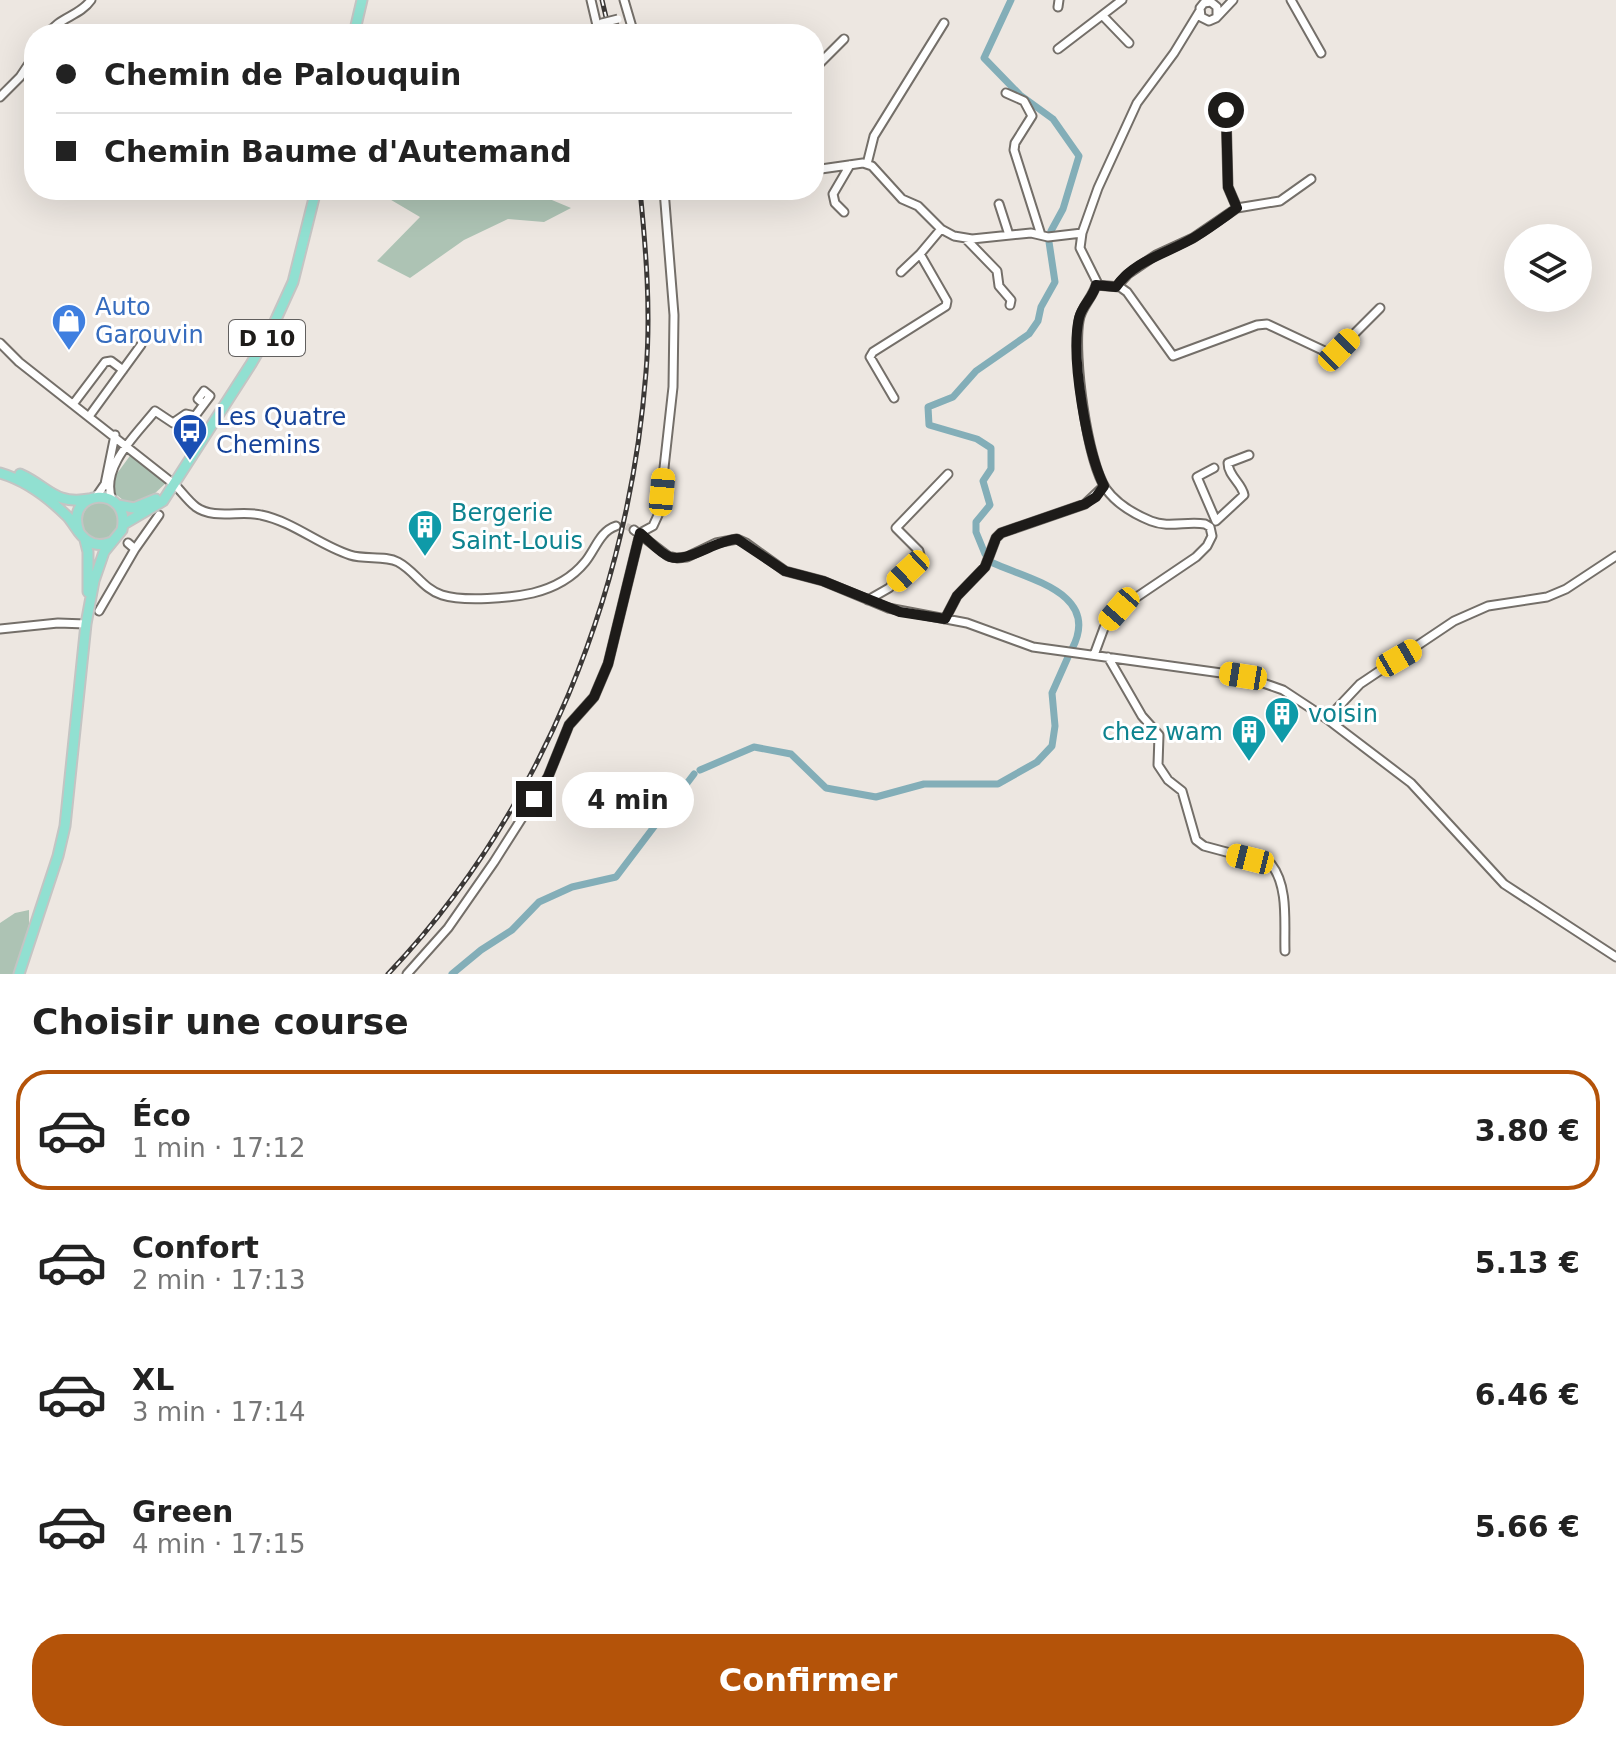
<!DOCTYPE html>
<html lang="fr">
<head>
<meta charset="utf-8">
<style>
  :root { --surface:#fff; --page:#f6f6f6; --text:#222; --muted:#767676; --line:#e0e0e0; --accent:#b45309 }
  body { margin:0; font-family:"DejaVu Sans",sans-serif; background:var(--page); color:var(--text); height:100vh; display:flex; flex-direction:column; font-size:30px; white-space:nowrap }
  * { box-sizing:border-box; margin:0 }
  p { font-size:26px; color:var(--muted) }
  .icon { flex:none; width:44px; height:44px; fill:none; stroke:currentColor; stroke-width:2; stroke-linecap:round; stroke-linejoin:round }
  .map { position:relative; height:974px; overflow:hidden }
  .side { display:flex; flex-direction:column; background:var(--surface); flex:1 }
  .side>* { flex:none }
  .hud { position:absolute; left:24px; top:24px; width:800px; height:176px; border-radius:32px; box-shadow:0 8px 32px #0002; display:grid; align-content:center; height:176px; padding:0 32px; background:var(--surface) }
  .tools { position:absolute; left:1504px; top:224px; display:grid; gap:16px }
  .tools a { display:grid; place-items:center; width:88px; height:88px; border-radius:50%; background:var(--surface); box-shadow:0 8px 32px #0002; font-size:40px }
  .end { position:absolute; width:36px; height:36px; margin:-18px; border:10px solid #1d1b19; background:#fff; box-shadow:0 0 0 4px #fff }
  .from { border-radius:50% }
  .bubble { position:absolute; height:56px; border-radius:28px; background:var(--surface); box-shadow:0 8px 32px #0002; font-size:26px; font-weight:600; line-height:56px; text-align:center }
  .car { position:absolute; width:24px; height:48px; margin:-24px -12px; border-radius:10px; box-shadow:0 0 6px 2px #0007; background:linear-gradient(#f5c518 24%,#345 0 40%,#f5c518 0 76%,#345 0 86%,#f5c518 0) }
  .hud b { display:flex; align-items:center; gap:28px; height:76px; font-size:30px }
  .hud b+b { border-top:2px solid var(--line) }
  .hud i { width:20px; height:20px; background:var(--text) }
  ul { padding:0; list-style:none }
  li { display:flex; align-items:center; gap:24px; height:120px; margin:0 16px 12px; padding:0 16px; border:4px solid transparent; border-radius:32px }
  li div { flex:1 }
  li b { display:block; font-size:30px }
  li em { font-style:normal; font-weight:600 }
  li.active { border-color:var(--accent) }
  li>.icon { width:72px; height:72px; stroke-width:1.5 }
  h2 { padding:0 32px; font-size:36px; line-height:96px }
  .action { display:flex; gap:16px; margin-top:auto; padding:16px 32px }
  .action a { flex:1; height:92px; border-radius:32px; background:var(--accent); color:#fff; font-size:32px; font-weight:600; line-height:92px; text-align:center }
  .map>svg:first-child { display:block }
  .green { fill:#adc3b4 }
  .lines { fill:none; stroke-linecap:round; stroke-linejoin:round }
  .canal { stroke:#83aeb8; stroke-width:7 }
  .minor-tunnel { stroke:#cec8c3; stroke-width:7; stroke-dasharray:7 3.5; stroke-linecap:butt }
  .minor-casing { stroke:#746f69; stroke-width:11 }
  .major-casing { stroke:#c4c4c3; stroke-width:13 }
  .minor { stroke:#fff; stroke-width:7 }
  .major { stroke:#91e0d1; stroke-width:9 }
  .rail-casing { stroke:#3b3836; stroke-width:5 }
  .rail { stroke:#fff; stroke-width:2; stroke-dasharray:6; stroke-linecap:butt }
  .minor-bridge-casing { stroke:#746f69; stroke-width:11; stroke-linecap:butt }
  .minor-bridge { stroke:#fff; stroke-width:7 }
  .route { stroke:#1d1b19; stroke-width:10 }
  .labels { text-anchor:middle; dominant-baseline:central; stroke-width:6; stroke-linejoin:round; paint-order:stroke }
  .shield { fill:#fff; stroke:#615f5e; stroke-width:2 }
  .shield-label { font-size:22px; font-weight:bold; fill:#1d1b19 }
  .shop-label { font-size:24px; fill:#366cbe; stroke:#fff; text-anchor:start }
  .transit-label { font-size:24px; fill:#164399; stroke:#fff; text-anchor:start }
  .culture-label { font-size:24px; fill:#0d838f; stroke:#fff; text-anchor:start }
</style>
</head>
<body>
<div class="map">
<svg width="1616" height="974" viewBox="0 0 1616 974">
  <rect width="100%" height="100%" fill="#ede7e1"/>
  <path class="green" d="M383,190H528L571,208L544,222L508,219L464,240L410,278L377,261L420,217L381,194Z
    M132,453L154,473L155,472L168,481L151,497L128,504L113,492V479Z
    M82 521a19 19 0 1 1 38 0a19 19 0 1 1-38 0Z
    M29,910V925L14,974H0V923L15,913Z"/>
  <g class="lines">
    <path class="canal" d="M1011,0L984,58L1020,95L1053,119L1079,156L1063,209L1051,231
      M985,554L976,532V522L990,505L983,481L991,469V448L977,439L929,425L928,407L953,397L976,371L1029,334L1038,321L1041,307L1055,282L1049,242
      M993,563C1031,580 1101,594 1072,649
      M700,770L754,747L791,754L826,788L876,797L924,784H998L1037,762L1052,746L1055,726L1052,693L1068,657
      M452,974L481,950L512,930L539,902L572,887L616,877L694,774"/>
    <path class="minor-tunnel" d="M616,526L624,525L634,530"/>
    <defs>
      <path id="minor" d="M591,0L599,34
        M624,0L634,34
        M1291,0L1321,53
        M1058,7L1059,0
        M1217,15V7L1211,2L1204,3L1200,8L1201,17L1209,21L1216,18L1233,0
        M1103,16L1129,43
        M48,34C59,17 80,16 91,0
        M1058,49L1122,0
        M814,69L844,39
        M1006,93L1024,101L1032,116L1015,143L1014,150L1041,235
        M0,97L20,77L34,56
        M1226,110L1228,187L1237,208
        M867,164L874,136L944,23
        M814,170L863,163L872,166L902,199L918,206L941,229L954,236L972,239L1031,233L1048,237L1082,233
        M999,204L1009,235
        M844,212L835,203L833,194L850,165
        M965,238L997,271L999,286L1011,300L1010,305
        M901,272L920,254
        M1096,285L1120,287L1127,292L1173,356L1257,325L1267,324L1333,355L1380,308
        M1116,287L1128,274L1156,255L1193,238L1237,208L1280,201L1311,179
        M0,343L19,362L175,485C182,492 188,501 196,507C214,520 241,510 261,515C294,522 319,545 350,555C365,560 385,555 398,562C415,571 423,589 442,595C464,602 511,598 533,593C553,588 572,578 585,562C595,550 600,531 616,526
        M894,398L870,357L873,352L946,306L947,301L920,254L941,229
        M74,403L105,362L111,361L123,370
        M90,415L141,345
        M1214,468L1197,477L1216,521L1244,495C1242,483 1228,476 1228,463L1249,455
        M96,497L105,484L115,435
        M112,500C100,467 136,435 155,411L173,423L186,414L195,416L210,396L204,391L198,399L204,404
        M634,530L668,556L677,558L687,557L716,543L737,539L746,543L785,571L823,581L888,608L967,623L1033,647L1243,676L1283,690L1327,719L1411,783L1504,884L1616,957
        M128,543L135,549L159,515
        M868,600L889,588L920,555L919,551L896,528L948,474
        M99,611L135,549
        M945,619L957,596L985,567L996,538L1001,533L1085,504L1104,486
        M0,629L58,623L86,624
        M1094,655L1104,628L1119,609L1196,557L1207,546L1212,536L1210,527L1205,524C1187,521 1168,528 1151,521C1134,514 1116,503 1106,489C1087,461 1073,355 1079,321C1081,306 1094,297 1097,282L1080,248L1082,233L1098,188L1137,103L1174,53L1199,12
        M1108,657L1142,716L1159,735L1158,765L1168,780L1182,791L1196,840L1204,846L1271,864C1289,887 1284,923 1285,951
        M1327,719L1360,684L1454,621L1488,606L1547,597L1566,589L1616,556
        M407,974L448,928L494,862L548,777L569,725L594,697L608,664L640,533L653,526L659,513L673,387L674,315L664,190"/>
      <path id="major" d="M354,34L362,0
        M0,473C25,480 50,499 68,517C75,525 79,536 88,541C96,546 103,545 112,542
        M20,474C49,487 54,505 89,499
        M118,505L134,508L156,499
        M124,524L163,501L251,364L272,328L293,282L316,190
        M85,540L88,552V592
        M19,974L58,856L65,826L86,624L94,581L104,552L122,530C132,484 63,488 79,532"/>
    </defs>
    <use href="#minor" class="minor-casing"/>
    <use href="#major" class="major-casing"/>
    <use href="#minor" class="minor"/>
    <use href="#major" class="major"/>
    <defs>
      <path id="rail" d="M602,0L610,34
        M388,974C542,812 629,592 646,372C651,311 646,250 640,190"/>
    </defs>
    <use href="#rail" class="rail-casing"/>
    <use href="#rail" class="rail"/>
    <defs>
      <path id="minor-bridge" d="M602,23L618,19"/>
    </defs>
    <use href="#minor-bridge" class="minor-bridge-casing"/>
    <use href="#minor-bridge" class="minor-bridge"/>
  </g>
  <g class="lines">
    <path class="route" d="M534,799L548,777L569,725L594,697L608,664L640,533C649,540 659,553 670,557C688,563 716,540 737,539L785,571L823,581L900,612L945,619L957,596L985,567L996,538L1001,533L1085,504L1096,497L1104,486C1087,451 1070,357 1079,318C1082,305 1093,298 1096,285L1116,287C1134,260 1169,253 1195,237C1210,228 1223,218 1237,208L1228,187L1226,110"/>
  </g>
  <defs>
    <symbol id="shop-pin" viewBox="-11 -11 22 30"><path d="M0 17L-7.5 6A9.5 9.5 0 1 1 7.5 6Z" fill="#3f7fe0" stroke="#fff"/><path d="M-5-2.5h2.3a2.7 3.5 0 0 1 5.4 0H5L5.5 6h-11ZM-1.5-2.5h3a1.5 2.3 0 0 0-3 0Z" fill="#fff"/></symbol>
    <symbol id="bus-pin" viewBox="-11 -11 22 30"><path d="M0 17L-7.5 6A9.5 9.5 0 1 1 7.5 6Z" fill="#1a4fb4" stroke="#fff"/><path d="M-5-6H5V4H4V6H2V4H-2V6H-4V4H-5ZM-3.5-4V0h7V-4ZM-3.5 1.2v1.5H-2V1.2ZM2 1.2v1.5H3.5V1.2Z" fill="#fff"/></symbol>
    <symbol id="building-pin" viewBox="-11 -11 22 30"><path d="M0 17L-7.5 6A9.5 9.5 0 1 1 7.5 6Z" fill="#0f9aa8" stroke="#fff"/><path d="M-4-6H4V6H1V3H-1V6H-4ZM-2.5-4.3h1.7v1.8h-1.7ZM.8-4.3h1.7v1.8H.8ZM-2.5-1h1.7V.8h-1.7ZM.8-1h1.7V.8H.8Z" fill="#fff"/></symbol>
  </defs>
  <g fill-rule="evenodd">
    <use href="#shop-pin" x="49" y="301" width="40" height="54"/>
    <use href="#bus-pin" x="170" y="411" width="40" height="54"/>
    <use href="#building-pin" x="405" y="507" width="40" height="54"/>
    <use href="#building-pin" x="1262" y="694" width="40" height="54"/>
    <use href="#building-pin" x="1229" y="712" width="40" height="54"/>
  </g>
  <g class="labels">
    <rect class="shield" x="229" y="320" width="76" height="36" rx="6"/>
    <g class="shield-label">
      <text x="267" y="338">D 10</text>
    </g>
    <g class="shop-label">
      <text x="95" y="307">Auto<tspan x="95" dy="28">Garouvin</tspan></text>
    </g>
    <g class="transit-label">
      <text x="216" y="417">Les Quatre<tspan x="216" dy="28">Chemins</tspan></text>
    </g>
    <g class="culture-label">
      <text x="451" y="513">Bergerie<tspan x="451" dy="28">Saint-Louis</tspan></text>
      <text x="1308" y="714">voisin</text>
      <text x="1223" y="732" text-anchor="end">chez wam</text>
    </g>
  </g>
</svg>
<div class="tools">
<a><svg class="icon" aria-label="layers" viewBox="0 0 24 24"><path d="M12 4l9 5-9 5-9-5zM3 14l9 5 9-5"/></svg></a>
</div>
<i class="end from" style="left:1226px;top:110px"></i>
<i class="end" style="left:534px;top:799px"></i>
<div class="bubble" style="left:562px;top:772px;width:132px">4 min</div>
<i class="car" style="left:1339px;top:350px;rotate:44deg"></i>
<i class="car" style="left:662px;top:492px;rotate:5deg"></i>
<i class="car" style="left:908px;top:571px;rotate:227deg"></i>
<i class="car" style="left:1119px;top:609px;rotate:221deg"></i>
<i class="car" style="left:1399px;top:658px;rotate:60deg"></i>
<i class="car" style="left:1243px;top:676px;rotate:279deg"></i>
<i class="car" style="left:1250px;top:859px;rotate:284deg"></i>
<div class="hud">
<b><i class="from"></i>Chemin de Palouquin</b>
<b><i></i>Chemin Baume d'Autemand</b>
</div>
</div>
<section class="side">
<h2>Choisir une course</h2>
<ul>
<li class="active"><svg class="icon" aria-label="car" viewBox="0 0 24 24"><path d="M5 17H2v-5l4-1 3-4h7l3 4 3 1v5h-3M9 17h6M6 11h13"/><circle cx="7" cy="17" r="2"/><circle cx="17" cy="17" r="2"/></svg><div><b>Éco</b><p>1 min · 17:12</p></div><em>3.80 €</em></li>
<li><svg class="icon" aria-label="car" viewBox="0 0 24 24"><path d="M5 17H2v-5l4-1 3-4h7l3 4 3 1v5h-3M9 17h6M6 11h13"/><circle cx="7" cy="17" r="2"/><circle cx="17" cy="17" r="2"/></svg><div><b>Confort</b><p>2 min · 17:13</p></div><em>5.13 €</em></li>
<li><svg class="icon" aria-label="car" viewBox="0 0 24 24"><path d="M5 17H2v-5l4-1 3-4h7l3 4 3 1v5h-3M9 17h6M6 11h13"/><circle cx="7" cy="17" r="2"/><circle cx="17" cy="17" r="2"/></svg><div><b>XL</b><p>3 min · 17:14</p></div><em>6.46 €</em></li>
<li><svg class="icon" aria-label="car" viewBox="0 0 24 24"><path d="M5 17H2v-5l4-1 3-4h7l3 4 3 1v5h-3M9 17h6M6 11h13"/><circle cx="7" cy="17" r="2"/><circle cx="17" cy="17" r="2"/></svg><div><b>Green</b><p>4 min · 17:15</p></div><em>5.66 €</em></li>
</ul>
<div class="action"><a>Confirmer</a></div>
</section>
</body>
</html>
